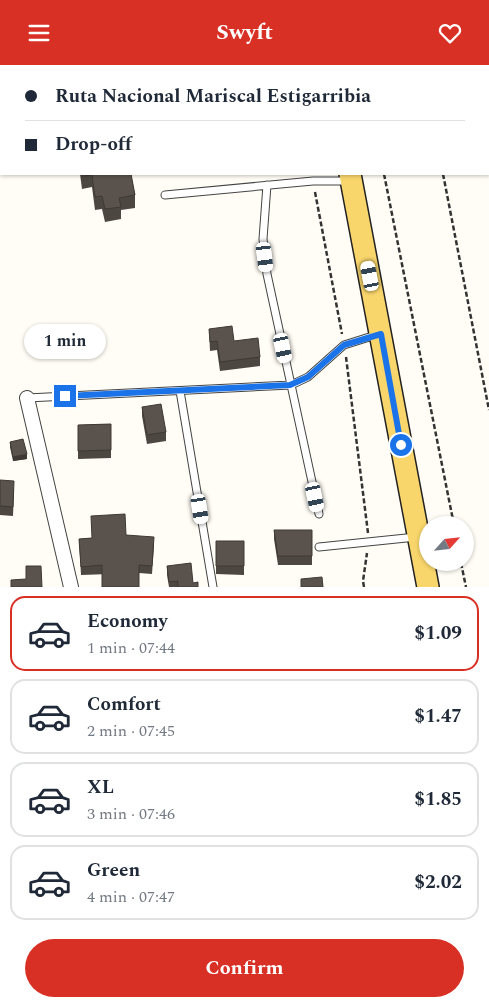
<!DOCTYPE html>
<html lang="en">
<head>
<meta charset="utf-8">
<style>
  :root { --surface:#fff; --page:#f6f6f7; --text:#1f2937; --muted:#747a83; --line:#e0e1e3; --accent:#d93025 }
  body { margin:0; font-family:Spectral,serif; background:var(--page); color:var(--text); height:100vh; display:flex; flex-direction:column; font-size:19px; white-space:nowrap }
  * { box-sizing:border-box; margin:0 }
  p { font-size:16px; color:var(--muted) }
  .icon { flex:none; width:28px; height:28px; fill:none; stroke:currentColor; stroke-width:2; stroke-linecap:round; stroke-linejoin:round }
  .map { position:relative; height:522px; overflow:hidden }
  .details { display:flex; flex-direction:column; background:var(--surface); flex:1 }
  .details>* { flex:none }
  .banner { position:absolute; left:0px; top:0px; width:490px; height:110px; box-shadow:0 1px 4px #0004; display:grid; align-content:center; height:110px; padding:0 25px; background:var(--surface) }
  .needle { width:32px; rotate:63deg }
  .fabs { position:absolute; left:419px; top:451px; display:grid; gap:10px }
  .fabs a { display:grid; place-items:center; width:55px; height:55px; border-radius:50%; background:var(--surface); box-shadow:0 1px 4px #0004; font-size:25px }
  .end { position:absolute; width:22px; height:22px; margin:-11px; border:6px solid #1a73e8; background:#fff; box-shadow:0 0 0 2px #fff }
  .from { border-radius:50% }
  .bubble { position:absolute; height:35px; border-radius:18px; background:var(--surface); box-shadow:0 1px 4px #0004; font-size:16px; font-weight:700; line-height:35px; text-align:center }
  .car { position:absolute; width:15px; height:30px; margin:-15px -8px; border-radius:6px; box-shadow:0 0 4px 1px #0007; background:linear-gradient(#fff 24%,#345 0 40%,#fff 0 76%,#345 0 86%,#fff 0) }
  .banner b { display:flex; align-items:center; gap:18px; height:48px; font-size:19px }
  .banner b+b { border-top:1px solid var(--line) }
  .banner i { width:12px; height:12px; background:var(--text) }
  ul { padding:9px 0 0; list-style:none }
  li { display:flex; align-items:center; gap:15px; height:75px; margin:0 10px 8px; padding:0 15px; border:2px solid var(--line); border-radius:15px }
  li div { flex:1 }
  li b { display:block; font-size:19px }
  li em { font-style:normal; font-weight:700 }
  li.on { border-color:var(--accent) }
  li>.icon { width:45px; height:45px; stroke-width:1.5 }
  .primary-button { display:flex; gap:10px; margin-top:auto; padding:10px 25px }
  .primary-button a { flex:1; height:58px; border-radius:30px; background:var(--accent); color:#fff; font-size:20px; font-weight:700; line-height:58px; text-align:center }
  header { display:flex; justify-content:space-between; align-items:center; height:65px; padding:0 25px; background:var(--accent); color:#fff; font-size:22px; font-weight:700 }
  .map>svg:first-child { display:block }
  .forest { fill:#b9dc9c }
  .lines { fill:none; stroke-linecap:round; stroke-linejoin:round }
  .lane-casing { stroke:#444; stroke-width:9 }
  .street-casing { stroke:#444; stroke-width:16 }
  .primary-casing { stroke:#222; stroke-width:24 }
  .path { stroke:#333; stroke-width:2.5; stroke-dasharray:5 2.5; stroke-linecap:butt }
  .lane { stroke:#fff; stroke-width:7 }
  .street { stroke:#fff; stroke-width:14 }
  .primary { stroke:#f9d66b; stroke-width:21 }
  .wall { fill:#4d4742 }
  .shaded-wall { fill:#3f3936 }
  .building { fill:#5a524d; stroke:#3f3936 }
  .route { stroke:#1a73e8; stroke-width:6 }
</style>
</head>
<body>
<header><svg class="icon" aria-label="menu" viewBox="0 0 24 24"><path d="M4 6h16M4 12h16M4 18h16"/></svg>Swyft<svg class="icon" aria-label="heart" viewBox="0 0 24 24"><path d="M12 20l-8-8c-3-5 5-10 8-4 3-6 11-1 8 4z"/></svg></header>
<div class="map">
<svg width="489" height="522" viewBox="0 0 489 522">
  <rect width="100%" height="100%" fill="#fffdf5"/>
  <path class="forest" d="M0,0H214V1H1L0,72Z"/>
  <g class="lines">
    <defs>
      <path id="lane" d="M267,120L263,174L267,209L319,449
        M165,130L313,116H349
        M180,326L213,522
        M27,333L291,320L308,312L344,280L379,269
        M319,482L416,472"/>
      <path id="street" d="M27,333L71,522"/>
      <path id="primary" d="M329,0V1
        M350,109L428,522"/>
    </defs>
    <use href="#lane" class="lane-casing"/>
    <use href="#street" class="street-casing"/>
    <use href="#primary" class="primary-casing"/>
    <path class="path" d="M291,0V1
      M366,0V1
      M420,0V1
      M384,109L454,460
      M443,109L489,345
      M315,127L342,269
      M346,292L368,468
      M461,498L466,522
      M364,522L363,516L367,488"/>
    <use href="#lane" class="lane"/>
    <use href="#street" class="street"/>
    <use href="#primary" class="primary"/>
  </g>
  <path class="wall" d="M80,109H131L135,130V143L121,145V154L105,157L102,144L95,145L92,122L82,124Z
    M209,264L234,276L260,292V301L220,306L217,285L210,286Z
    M142,342L166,367V376L147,379L142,351Z
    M111,359V393L78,394V360Z
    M10,377L27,394L13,396L10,382Z
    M0,415L14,425L13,451L0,450Z
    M274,465H312V500H278L274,474Z
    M126,470L154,480L152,509L139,508L81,510L79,474Z
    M216,476H244V510L216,509Z
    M167,501L193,518L198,522H169L167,510Z"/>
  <path class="shaded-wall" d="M27,389V394L13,396V392Z"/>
  <path class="building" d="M82,109H131L135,130L119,133L121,142L105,144L102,131L95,132L92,110L82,111Z
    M232,261L234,276L258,273L260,292L220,297L217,276L210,277L209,264Z
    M161,339L166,367L147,370L142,342Z
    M111,359V385L78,386V360Z
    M23,374L27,389L13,392L10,377Z
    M0,415L14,416L13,442L0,441Z
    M125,449L126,470L154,472L152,501L139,500V522H102V500L81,502L79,474L92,473L91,451Z
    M274,465H312V491H278Z
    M216,476H244V501H216Z
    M191,498L193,518L198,517V522H178V516L169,517L167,501Z
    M26,501H41L42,522H11V515L26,514Z
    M322,512L323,522H301V514Z"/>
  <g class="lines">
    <path class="route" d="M65,331L290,320L308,312L344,280L381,269L401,380"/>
  </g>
</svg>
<div class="fabs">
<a><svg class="needle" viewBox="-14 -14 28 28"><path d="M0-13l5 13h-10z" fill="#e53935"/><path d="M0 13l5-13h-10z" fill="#747a83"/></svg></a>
</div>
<i class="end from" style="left:401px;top:380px"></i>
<i class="end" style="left:65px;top:331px"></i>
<div class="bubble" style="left:24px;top:259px;width:82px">1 min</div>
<i class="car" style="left:265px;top:192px;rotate:173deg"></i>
<i class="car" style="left:370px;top:211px;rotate:349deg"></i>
<i class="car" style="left:283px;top:283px;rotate:168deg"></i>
<i class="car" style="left:315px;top:432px;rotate:168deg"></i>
<i class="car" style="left:200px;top:444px;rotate:171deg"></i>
<div class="banner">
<b><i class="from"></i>Ruta Nacional Mariscal Estigarribia</b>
<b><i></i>Drop-off</b>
</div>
</div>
<section class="details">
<ul>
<li class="on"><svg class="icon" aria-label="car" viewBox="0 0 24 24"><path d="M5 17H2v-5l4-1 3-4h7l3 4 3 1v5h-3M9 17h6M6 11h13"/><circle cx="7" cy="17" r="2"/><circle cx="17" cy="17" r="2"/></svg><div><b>Economy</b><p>1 min · 07:44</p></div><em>$1.09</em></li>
<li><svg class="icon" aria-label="car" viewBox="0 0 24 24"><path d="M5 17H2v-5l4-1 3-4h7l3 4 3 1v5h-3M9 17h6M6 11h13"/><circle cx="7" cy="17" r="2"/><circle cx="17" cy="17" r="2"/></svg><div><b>Comfort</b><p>2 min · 07:45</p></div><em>$1.47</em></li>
<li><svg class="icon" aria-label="car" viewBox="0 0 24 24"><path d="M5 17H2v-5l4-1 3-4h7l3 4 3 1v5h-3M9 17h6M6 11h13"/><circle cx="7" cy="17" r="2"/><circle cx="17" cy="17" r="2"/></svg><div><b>XL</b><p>3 min · 07:46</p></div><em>$1.85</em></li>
<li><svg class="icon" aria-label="car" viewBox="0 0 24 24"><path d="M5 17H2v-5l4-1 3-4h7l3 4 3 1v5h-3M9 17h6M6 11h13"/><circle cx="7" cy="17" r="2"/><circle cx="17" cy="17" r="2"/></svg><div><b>Green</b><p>4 min · 07:47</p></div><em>$2.02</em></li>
</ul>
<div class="primary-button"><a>Confirm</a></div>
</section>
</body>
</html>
